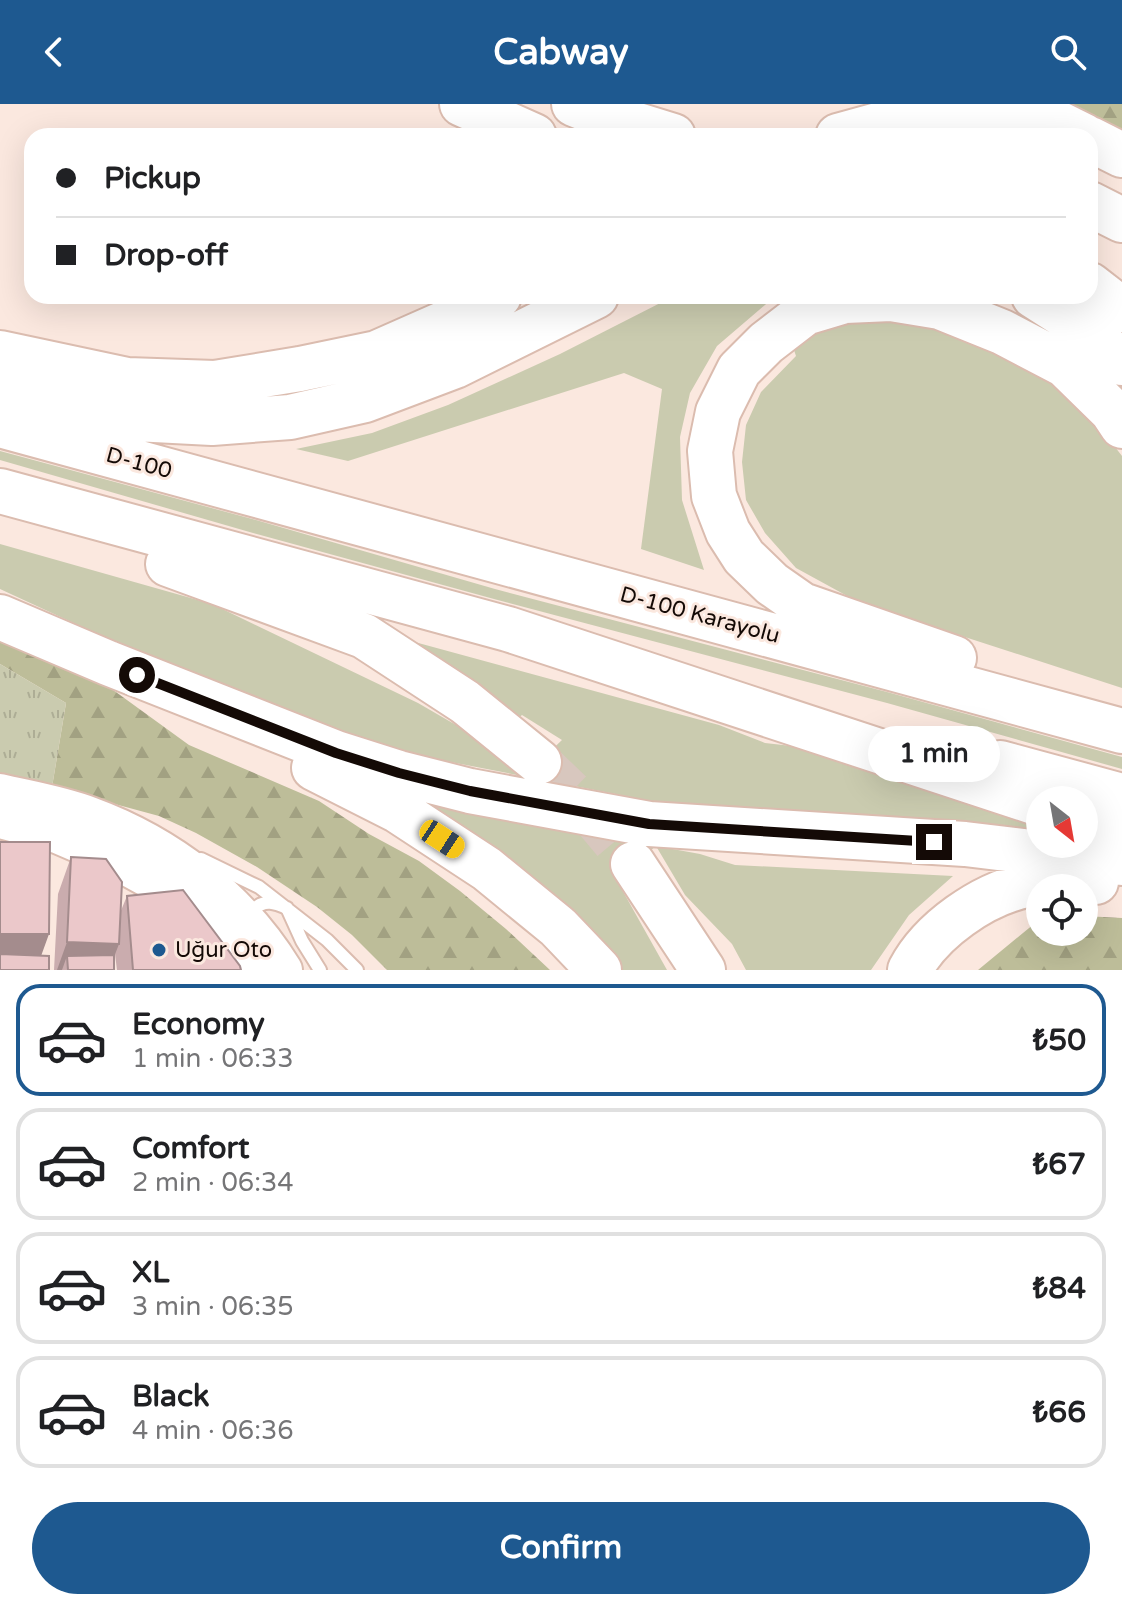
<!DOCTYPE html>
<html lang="en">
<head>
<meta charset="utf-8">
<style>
  :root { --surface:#fff; --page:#f2f2f2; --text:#202124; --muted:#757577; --line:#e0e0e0; --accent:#1e5990 }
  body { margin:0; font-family:"Varela Round",sans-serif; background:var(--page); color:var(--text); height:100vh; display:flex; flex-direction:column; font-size:30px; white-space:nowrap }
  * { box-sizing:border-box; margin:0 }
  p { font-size:26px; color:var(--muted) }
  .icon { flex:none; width:44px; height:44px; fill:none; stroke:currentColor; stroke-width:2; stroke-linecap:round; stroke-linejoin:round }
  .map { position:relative; height:866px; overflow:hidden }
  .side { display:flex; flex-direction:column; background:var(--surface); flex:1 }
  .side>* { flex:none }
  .guide { position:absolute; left:24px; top:24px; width:1074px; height:176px; border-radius:24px; box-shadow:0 8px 32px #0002; display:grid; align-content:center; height:176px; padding:0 32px; background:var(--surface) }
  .needle { width:52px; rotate:149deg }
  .fabs { position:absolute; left:1026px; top:682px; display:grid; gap:16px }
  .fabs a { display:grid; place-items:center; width:72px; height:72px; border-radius:50%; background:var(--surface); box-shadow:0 8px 32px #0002; font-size:40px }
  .end { position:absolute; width:36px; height:36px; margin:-18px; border:10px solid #140a06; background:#fff; box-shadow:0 0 0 4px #fff }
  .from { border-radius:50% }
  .bubble { position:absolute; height:56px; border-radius:28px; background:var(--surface); box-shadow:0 8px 32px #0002; font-size:26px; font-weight:700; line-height:56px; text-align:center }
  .car { position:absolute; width:24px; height:48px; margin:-24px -12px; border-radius:10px; box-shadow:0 0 6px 2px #0007; background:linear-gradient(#f5c518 24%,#345 0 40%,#f5c518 0 76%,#345 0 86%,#f5c518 0) }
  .guide b { display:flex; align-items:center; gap:28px; height:76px; font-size:30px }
  .guide b+b { border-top:2px solid var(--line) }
  .guide i { width:20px; height:20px; background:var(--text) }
  ul { padding:14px 0 0; list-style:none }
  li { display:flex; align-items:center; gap:24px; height:112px; margin:0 16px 12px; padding:0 16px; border:4px solid var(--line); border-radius:24px }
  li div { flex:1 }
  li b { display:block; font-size:30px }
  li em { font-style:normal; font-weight:700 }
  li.on { border-color:var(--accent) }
  li>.icon { width:72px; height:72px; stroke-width:1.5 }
  .action { display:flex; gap:16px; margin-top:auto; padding:16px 32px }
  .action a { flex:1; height:92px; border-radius:48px; background:var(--accent); color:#fff; font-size:32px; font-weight:700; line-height:92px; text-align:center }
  header { display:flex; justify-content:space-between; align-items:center; height:104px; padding:0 32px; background:var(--accent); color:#fff; font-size:36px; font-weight:700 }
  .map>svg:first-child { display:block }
  .green { fill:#cacbaf }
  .forest { fill:url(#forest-firs) }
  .park { fill:url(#park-tufts) }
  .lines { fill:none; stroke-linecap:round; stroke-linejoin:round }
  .highway-tunnel { stroke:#d8c7be; stroke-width:44; stroke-dasharray:44 22; stroke-linecap:butt }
  .lane-casing { stroke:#dbbcaf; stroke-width:16 }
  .secondary-casing { stroke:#dbbcaf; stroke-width:40 }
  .highway-casing { stroke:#dbbcaf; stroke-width:48 }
  .lane { stroke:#fff; stroke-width:12 }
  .secondary { stroke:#fff; stroke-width:36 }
  .highway { stroke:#fff; stroke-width:44 }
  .wall { fill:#caacae }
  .shaded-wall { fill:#a48c8d }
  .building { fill:#ebc8ca; stroke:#a48c8d; stroke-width:2 }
  .route { stroke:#140a06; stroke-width:10 }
  .poi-dot { fill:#1e5990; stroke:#fbe8df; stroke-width:3 }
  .labels { text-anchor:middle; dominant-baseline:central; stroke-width:6; stroke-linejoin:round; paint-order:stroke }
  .street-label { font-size:22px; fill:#140a06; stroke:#fbe8df }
  .poi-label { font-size:22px; fill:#140a06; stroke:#fbe8df; text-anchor:start }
</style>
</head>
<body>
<header><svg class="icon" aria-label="back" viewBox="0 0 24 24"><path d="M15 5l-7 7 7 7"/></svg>Cabway<svg class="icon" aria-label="search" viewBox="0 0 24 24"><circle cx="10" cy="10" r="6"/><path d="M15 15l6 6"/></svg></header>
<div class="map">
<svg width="1122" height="866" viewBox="0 0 1122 866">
  <defs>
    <pattern id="forest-firs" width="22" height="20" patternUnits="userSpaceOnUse" patternTransform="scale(2)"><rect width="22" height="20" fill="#bdbd99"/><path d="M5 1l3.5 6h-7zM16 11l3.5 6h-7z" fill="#a2a182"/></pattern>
    <pattern id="park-tufts" width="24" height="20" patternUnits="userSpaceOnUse" patternTransform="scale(2)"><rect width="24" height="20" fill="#cacbaf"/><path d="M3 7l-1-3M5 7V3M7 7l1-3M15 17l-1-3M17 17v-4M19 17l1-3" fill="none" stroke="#adad95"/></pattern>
  </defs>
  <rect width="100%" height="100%" fill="#fbe8df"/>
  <path class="green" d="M674,192H780L772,195L717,242L690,289L680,333L682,396L704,466L641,445L662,285L624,269L348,357L296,345L372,329L448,301L560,250Z
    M890,216L943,226L1001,249L1047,276L1087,307L1122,352V584L860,499L796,464L765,429L746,396L742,358L746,321L761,288L796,252L792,240L838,220Z
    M0,347L256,416L495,485L887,588L1122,653V665L887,599L494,495L253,429L0,356Z
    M0,440L212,500L418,599L475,632L539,658L562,636L522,611L517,615L400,534L719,621L765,639L836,647L1040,719V732L662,699L363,641L214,584L0,485Z
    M426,700L700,750L735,761L953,772L909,811L871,866H746L732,840L685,791L656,742L616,775L667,866H617Z"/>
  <path class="forest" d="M1057,0H1122V27L1092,11Z
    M0,523L69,554L189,641L319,697L369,730L419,757L460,787L506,825L550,866H387L352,831L317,803L257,763L196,729L159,712L52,683L66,599L0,560Z
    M1084,812L1122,814V866H978L1040,815V828H1084Z"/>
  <path class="park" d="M0,560L66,599L52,683L0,672Z"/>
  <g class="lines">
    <path class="highway-tunnel" d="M539,658L580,697L633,760"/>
    <defs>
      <path id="lane" d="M201,755L259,783L327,836L357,866
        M254,816V805C265,795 275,799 287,804L302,837L320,866"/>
      <path id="secondary" d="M0,688C30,695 61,700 90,711C169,740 240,794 284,866
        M0,716L57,731L108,753L159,781L198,811L246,866"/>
      <path id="highway" d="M462,0L534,32
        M574,0L589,6L673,32
        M1016,5L1046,13L1084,32
        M838,32L903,14L988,10L1046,13
        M1090,35L1122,51
        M1090,100L1122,116
        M1090,181L1122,206
        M1034,192L1084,224L1122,259
        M0,249L127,276L215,279L300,265L377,249L445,219L499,192
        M0,289L49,302L116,314L212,319L290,313L365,296L455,262L596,192
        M0,321L1122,627
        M0,387L508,525L1040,700
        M168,460L364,532L465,598L539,658
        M0,513L108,559L336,649L399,669L470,687L649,720L965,740L1122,759
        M954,554L802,501L772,480L744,453L728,428L714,392L710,347L718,308L739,266L766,239L805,209L845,197L891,195L940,203L1002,228L1065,261L1112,307L1122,322
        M1000,659L1122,692
        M314,664L397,706L487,765L558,823L599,866
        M1084,715L1122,727
        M633,760L703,866
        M910,866C931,826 983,790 1027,781C1050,777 1073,778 1096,778"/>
    </defs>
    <use href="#lane" class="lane-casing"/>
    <use href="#secondary" class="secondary-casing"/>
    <use href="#highway" class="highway-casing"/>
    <use href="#lane" class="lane"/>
    <use href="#secondary" class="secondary"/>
    <use href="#highway" class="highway"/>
  </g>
  <path class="wall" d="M71,753L120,809L127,792L241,866H117L115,850L114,853V866H54L58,790Z"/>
  <path class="shaded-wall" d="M0,830H49L36,866H0Z
    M67,838L119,840L109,866L67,852L62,866H57Z"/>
  <path class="building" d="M0,738H50L49,830H0Z
    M71,753L106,755L122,778L119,840L67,838Z
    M183,786L240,862L241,866H133L127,792Z
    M0,850L49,852V866H0Z
    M114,851V866H68L67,852Z"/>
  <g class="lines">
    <path class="route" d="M137,571L336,649L399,669L470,687L649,720L934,738"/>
  </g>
  <circle class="poi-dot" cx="159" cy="846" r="8"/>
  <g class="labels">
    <g class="street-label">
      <text transform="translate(139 359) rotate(15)">D-100</text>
      <text transform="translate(700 511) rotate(15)">D-100 Karayolu</text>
    </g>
    <g class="poi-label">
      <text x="175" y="846">Uğur Oto</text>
    </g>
  </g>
</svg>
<div class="fabs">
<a><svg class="needle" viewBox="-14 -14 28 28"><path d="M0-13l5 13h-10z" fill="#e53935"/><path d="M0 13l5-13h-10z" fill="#757577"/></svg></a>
<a><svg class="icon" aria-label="locate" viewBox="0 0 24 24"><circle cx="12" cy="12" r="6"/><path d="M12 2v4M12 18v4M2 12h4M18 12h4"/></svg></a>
</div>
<i class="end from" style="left:137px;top:571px"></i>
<i class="end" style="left:934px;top:738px"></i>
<div class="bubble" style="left:868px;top:622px;width:132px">1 min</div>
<i class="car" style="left:442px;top:735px;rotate:123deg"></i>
<div class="guide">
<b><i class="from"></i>Pickup</b>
<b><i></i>Drop-off</b>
</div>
</div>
<section class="side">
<ul>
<li class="on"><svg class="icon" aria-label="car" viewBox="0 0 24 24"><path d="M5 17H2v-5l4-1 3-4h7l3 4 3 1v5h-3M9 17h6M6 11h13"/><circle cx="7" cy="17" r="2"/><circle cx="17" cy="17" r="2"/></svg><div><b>Economy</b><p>1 min · 06:33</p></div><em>₺50</em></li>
<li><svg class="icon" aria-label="car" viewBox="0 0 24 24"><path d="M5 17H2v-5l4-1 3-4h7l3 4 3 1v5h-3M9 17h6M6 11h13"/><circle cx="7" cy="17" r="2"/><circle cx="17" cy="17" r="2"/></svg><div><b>Comfort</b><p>2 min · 06:34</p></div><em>₺67</em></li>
<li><svg class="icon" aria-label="car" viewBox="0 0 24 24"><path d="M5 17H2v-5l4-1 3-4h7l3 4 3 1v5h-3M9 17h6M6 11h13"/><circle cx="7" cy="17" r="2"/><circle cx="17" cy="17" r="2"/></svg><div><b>XL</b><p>3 min · 06:35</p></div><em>₺84</em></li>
<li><svg class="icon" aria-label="car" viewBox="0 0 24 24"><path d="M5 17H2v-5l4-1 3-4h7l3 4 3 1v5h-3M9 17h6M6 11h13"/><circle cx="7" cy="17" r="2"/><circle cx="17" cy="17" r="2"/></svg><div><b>Black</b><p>4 min · 06:36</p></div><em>₺66</em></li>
</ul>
<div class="action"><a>Confirm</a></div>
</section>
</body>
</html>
